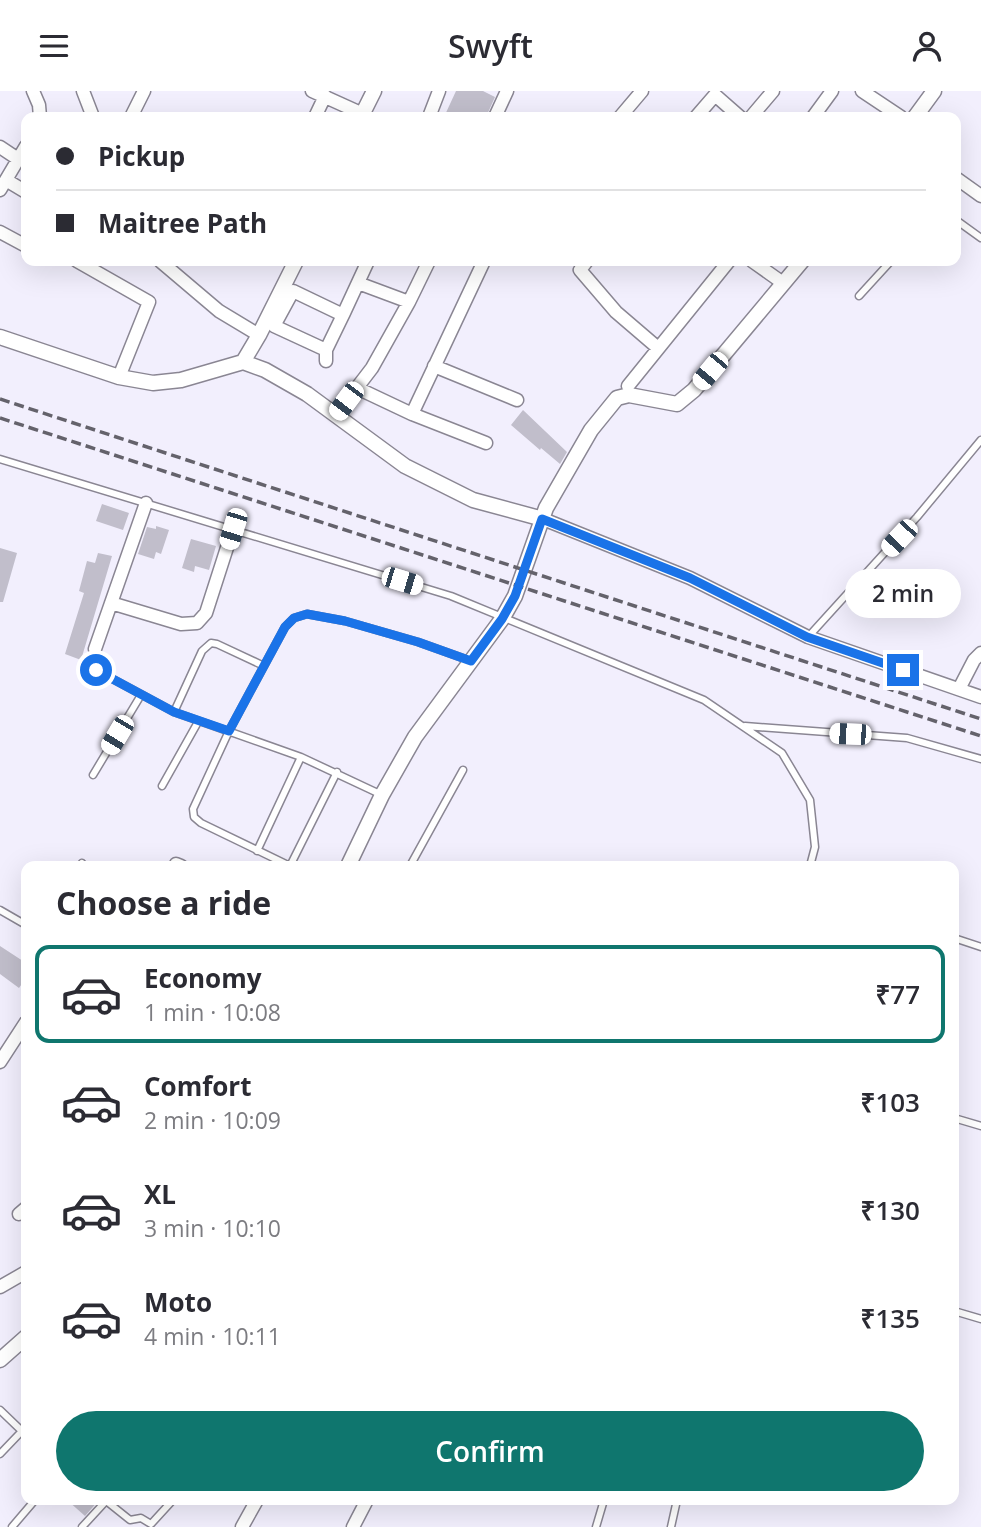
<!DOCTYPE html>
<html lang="en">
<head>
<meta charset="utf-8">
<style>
  :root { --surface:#fff; --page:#f2f2f3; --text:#2b2b33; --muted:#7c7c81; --line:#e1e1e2; --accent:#0f766e }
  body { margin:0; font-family:"Open Sans",sans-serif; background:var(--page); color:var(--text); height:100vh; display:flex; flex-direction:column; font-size:26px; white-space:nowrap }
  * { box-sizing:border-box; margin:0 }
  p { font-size:23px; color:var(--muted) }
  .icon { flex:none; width:38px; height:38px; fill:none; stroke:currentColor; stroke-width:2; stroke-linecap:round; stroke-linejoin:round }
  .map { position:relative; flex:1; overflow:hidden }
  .side { position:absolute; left:21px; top:770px; width:938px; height:644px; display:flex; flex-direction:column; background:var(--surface); border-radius:14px; box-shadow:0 7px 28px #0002 }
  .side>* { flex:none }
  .banner { position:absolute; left:21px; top:21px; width:940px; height:154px; border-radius:14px; box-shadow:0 7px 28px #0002; display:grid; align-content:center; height:154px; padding:0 35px; background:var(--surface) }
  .end { position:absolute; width:32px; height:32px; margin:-16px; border:9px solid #1a73e8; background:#fff; box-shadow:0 0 0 4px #fff }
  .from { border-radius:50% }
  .bubble { position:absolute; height:49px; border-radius:24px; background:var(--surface); box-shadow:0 7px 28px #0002; font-size:23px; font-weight:600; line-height:49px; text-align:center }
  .car { position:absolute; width:21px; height:42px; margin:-21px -10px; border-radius:9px; box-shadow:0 0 5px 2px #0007; background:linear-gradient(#fff 24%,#345 0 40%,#fff 0 76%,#345 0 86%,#fff 0) }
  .banner b { display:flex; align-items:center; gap:24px; height:66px; font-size:26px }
  .banner b+b { border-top:2px solid var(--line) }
  .banner i { width:18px; height:18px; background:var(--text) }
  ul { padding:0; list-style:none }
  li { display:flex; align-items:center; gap:21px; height:98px; margin:0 14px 10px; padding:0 21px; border:4px solid transparent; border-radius:14px }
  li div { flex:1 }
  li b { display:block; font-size:26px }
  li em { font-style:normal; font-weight:600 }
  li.on { border-color:var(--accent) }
  li>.icon { width:63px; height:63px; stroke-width:1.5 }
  h2 { padding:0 35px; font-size:32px; line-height:84px }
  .cta { display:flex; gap:14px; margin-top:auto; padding:14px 35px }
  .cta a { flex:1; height:80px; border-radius:42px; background:var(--accent); color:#fff; font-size:28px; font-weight:600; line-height:80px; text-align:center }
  header { display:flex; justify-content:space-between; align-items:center; height:91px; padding:0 35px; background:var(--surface); font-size:32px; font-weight:600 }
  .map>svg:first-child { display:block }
  .building { fill:#c1becb }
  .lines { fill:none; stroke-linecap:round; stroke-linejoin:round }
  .service-casing { stroke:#8a8693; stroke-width:9 }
  .minor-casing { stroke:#8a8693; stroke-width:15 }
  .tertiary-casing { stroke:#8a8693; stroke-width:17 }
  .service { stroke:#fff; stroke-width:6 }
  .minor { stroke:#fff; stroke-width:12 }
  .tertiary { stroke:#fff; stroke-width:14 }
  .rail { stroke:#64626b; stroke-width:3.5; stroke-dasharray:10 5; stroke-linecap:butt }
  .route { stroke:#1a73e8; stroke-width:9 }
</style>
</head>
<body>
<header><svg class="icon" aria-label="menu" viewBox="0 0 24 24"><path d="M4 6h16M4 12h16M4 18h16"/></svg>Swyft<svg class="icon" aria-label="person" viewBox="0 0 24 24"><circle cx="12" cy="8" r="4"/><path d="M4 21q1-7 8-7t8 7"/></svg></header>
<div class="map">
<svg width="981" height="1436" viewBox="0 0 981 1436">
  <rect width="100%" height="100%" fill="#f2effd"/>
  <path class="building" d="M456,0H483L495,6L486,26H444Z
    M523,319L567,361L560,373L541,357L540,359L511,334Z
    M102,413L129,422L123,439L96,430Z
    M156,435L169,439L161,463L156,461L154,468L138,463L147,436L156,438Z
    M191,448L216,455L209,479L195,475L194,481L182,477Z
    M0,457L17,462L3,511H0Z
    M98,462L112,465L81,569L65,563L84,502L79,500L87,470L95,472Z
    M0,855L26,872V887L19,897L0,883Z
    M67,1409H99L85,1425Z"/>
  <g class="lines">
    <defs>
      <path id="service" d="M956,129L981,147
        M859,205L891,170
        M0,368L451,505L704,609L782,662L810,709L815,756L810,775
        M808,546L917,426L981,349
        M96,579L174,621L301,666L382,704
        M174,621L202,560L211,552L217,553L264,575
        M745,635L907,647L981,668
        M337,681L290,775L201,732L194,726L193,718L229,640L285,536L294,527L307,523L345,530L418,551L471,570
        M93,684L141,604
        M162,695L198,631
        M257,760L301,666
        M80,775L82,772
        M410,775L463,679
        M0,819L26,834
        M954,847L981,856
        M954,1027L981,1035
        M954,1220L981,1228
        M0,1319L26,1344
        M0,1363L22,1340
        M105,1409L130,1429L141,1427L151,1433L173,1409
        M12,1436L35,1409
        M82,1436L106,1410
        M596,1436L604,1409
        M671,1436L677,1409"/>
      <path id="minor" d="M33,0L39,14L40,26
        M83,0L93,26
        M312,0L363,23
        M862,0L901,26
        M131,26L144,0
        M315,26L325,5
        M429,26L439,0
        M495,26L507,0
        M620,26L642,0
        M696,26L715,4L740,26
        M751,26L773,0
        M813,26L832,0
        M0,56L18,68
        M956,87L981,105
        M6,89L26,101
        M0,99L26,55
        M0,141L26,155
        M77,170L149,211L119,286
        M160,170L219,220L259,244
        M587,170L580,179L616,221L658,257
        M752,170L783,192
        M409,211L429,170
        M326,259L274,235L293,200L343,224L368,170
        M326,270V259L343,224
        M434,275L517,309
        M628,295L729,170
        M357,297L412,323L486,352
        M412,323L484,170
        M336,324L372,277L409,211L358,192
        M543,428L690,487L808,546L981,606
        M111,512L181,533L197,532L206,522L233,438
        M95,558L146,412
        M959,598L974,569L981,562
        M176,773L181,775
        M0,971L26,931
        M19,1123L26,1117
        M0,1196L26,1181
        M242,1436L257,1409
        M353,1436L367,1409"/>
      <path id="tertiary" d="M361,26L374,0
        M915,26L934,0
        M0,246L119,286L153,292L181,289L243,271L265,279L307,303L405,375L473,409L543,428
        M243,271L259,244L296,170
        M348,775L382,704L415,646L502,528L515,505L546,417L591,339L617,307L629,304L677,313L694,299L802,170
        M0,1269L26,1246"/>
    </defs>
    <use href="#service" class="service-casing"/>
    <use href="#minor" class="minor-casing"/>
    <use href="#tertiary" class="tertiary-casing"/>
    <use href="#service" class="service"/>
    <use href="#minor" class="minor"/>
    <use href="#tertiary" class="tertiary"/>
    <path class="rail" d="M0,308L981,628
      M0,327L981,645"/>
  </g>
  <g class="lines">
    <path class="route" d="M96,579L174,621L229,640L285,536L294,527L307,523L345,530L418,551L471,570L502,528L515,505L542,428L690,487L807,546L903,579"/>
  </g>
</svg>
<i class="end from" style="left:96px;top:579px"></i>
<i class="end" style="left:903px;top:579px"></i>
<div class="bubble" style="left:845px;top:478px;width:116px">2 min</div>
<i class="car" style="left:710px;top:280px;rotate:220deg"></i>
<i class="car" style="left:346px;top:310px;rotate:217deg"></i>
<i class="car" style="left:233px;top:438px;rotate:197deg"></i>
<i class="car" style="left:899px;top:447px;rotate:223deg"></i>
<i class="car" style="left:402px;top:490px;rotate:107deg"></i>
<i class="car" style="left:850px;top:643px;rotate:272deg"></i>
<i class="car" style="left:117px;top:644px;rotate:211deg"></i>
<div class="banner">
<b><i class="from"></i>Pickup</b>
<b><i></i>Maitree Path</b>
</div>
<section class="side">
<h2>Choose a ride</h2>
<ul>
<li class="on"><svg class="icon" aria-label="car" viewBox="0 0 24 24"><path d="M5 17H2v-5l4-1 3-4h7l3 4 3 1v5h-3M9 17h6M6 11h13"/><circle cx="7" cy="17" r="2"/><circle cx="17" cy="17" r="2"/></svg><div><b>Economy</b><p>1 min · 10:08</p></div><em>₹77</em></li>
<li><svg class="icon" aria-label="car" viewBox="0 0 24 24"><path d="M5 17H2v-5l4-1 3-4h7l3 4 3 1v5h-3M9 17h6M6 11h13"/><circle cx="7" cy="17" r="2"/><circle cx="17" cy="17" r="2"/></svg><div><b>Comfort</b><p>2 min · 10:09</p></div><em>₹103</em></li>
<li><svg class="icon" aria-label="car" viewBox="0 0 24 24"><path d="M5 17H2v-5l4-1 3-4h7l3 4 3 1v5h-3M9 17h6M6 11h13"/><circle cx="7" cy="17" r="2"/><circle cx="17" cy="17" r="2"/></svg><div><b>XL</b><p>3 min · 10:10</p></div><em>₹130</em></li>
<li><svg class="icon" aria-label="car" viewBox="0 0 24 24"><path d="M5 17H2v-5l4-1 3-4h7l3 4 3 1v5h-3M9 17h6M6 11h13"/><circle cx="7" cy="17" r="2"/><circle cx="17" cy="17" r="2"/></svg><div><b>Moto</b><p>4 min · 10:11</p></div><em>₹135</em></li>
</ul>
<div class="cta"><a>Confirm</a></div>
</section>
</div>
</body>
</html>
